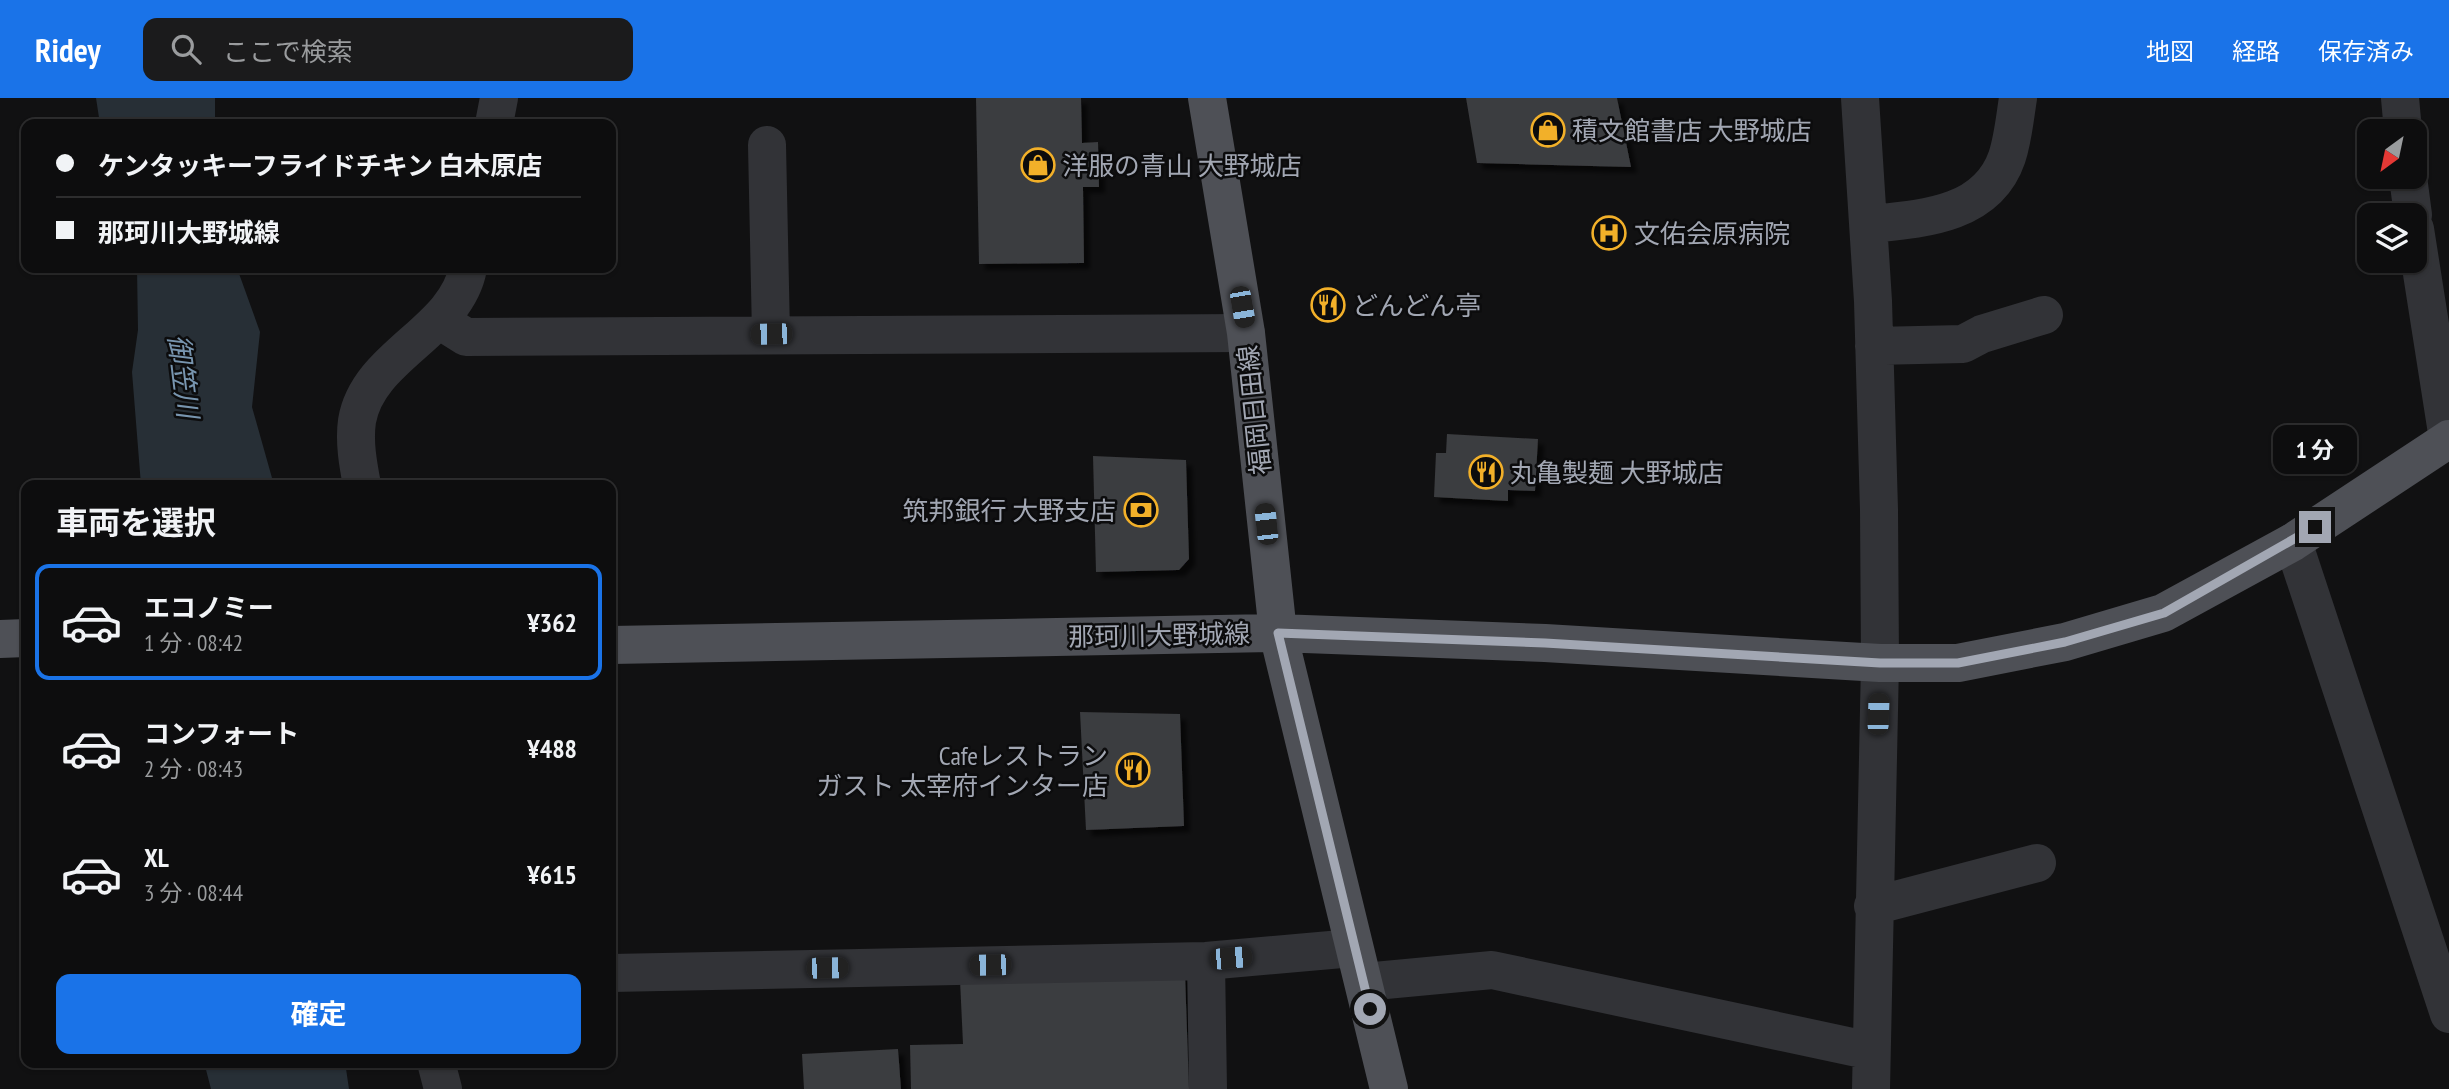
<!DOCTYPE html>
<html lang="ja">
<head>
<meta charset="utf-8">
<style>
  :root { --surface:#0d0d0e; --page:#1b1b1c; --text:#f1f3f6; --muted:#9a9c9e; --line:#2d2d2e; --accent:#1a73e8 }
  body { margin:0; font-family:"PT Sans Narrow","Noto Sans JP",sans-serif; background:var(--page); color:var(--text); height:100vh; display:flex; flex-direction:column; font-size:26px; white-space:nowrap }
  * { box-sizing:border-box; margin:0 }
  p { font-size:23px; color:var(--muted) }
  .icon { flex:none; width:38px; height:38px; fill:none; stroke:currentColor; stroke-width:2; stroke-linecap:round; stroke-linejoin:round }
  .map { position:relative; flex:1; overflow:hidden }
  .sheet { position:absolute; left:21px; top:382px; width:595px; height:588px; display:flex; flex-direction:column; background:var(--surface); border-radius:14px; box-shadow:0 2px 5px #0004,0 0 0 2px var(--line) }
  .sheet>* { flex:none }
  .hud { position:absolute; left:21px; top:21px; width:595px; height:154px; border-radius:14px; box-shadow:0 2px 5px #0004,0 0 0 2px var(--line); display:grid; align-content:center; height:154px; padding:0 35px; background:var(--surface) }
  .needle { width:46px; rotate:213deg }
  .buttons { position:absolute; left:2357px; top:21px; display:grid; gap:14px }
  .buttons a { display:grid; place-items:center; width:70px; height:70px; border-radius:14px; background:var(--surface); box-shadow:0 2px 5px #0004,0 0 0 2px var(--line); font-size:35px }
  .end { position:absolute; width:32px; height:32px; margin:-16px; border:9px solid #a2a7b3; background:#111; box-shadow:0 0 0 4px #111 }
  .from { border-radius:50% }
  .bubble { position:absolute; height:49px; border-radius:14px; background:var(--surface); box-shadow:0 2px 5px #0004,0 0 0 2px var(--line); font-size:23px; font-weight:700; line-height:49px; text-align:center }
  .car { position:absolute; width:21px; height:42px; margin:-21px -10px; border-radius:9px; box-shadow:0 0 5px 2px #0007; background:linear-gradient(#222 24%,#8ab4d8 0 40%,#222 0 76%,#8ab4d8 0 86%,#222 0) }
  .hud b { display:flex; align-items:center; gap:24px; height:66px; font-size:26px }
  .hud b+b { border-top:2px solid var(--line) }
  .hud i { width:18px; height:18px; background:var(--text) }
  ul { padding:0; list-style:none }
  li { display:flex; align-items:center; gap:21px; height:116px; margin:0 14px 10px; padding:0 21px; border:4px solid transparent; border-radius:14px }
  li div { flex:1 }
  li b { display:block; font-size:26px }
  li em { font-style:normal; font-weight:700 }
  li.selected { border-color:var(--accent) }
  li>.icon { width:63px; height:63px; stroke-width:1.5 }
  h2 { padding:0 35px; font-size:32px; line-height:84px }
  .action { display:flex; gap:14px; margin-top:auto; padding:14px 35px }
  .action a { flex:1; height:80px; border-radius:14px; background:var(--accent); color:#fff; font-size:28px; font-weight:700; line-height:80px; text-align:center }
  header { display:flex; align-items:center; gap:42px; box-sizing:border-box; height:98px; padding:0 35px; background:var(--accent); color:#fff }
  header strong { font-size:33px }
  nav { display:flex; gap:38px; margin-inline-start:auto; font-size:24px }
  .search { width:490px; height:63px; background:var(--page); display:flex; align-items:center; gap:18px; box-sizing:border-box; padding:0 24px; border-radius:14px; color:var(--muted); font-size:26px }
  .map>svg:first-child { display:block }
  .water { fill:#272f36 }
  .building { fill:#3b3c3f; filter:url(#shadow) }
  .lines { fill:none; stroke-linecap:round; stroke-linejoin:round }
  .minor { stroke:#323337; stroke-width:38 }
  .major { stroke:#4e5056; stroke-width:38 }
  .route { stroke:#a2a7b3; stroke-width:9 }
  .labels { text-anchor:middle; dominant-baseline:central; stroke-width:5; stroke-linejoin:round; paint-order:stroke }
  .poi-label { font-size:26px; fill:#a2a7b3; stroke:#0c0c0d; text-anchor:start }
  .street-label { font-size:26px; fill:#a2a7b3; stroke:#0c0c0d }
  .water-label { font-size:28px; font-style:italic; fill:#7895af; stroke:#0c0c0d }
</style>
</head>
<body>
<header>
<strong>Ridey</strong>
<div class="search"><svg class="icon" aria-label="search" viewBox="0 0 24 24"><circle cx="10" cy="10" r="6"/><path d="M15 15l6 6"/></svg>ここで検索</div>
<nav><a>地図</a><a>経路</a><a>保存済み</a></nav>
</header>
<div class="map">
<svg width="2449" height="991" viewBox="0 0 2449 991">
  <defs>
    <filter id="shadow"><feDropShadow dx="6" dy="6" stdDeviation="2" flood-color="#0009"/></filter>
  </defs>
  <rect width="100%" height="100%" fill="#111112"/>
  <path class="water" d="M96,0H215V26H100Z
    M137,170H237L260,234L252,309L274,387H141L132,274L138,232Z
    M204,964H345L349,991H211Z"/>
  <path class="building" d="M976,0H1081L1082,45L1098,44L1099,89H1083L1084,165L979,166Z
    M1466,0H1617L1631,69L1477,65Z
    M1447,336L1538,341L1535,393L1508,392V403L1434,399L1436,355H1446Z
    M1093,358L1186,362L1189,461L1179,472L1096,474Z
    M1080,614L1180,616L1184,728L1086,732Z
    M1185,875L1189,991H911L910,947L963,946L960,882Z
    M898,951L901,991H804L802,956Z"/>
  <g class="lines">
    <path class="minor" d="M1860,0L1873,203L1879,412L1880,565L1871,991
      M2400,0L2403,33
      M494,26L499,0
      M767,47L771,236
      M2408,79L2413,117
      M1869,126C1921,121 1987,118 2007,59C2013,41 2015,19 2018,0
      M2415,131L2448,341
      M439,222L466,239L1246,235
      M1874,248L1963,246L1982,236L2044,217
      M362,387C358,366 354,344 357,323C368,257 456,235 468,170
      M2293,444L2449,916
      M1873,808L2037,765
      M1206,863L1208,991
      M611,875L1206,863L1353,850
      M1364,884L1492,872L1871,953
      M436,964L443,991"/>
    <path class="major" d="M1207,0L1246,235L1278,535L1389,991
      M0,541L26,540
      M611,547L1278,535L1545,545L1880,565H1958L2065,544L2163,515L2293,444L2449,341"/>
  </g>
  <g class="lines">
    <path class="route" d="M1370,911L1278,535L1545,545L1880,565H1958L2065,544L2164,515L2315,429"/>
  </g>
  <defs>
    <symbol id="shop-ring" viewBox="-11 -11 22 22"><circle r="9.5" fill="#0c0c0d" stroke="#f2b029" stroke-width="1.5"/><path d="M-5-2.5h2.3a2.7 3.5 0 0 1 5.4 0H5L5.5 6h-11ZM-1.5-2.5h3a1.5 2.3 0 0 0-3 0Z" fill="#f2b029"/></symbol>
    <symbol id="hospital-ring" viewBox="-11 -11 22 22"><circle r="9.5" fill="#0c0c0d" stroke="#f2b029" stroke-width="1.5"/><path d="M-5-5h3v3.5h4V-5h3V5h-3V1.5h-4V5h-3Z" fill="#f2b029"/></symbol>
    <symbol id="restaurant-ring" viewBox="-11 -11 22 22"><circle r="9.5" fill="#0c0c0d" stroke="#f2b029" stroke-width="1.5"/><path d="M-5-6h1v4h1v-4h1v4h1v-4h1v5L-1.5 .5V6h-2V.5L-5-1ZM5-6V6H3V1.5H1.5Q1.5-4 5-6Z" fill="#f2b029"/></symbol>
    <symbol id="bank-ring" viewBox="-11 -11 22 22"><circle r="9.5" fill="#0c0c0d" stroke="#f2b029" stroke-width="1.5"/><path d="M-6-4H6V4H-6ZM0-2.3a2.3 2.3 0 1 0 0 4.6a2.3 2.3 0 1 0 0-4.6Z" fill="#f2b029"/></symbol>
  </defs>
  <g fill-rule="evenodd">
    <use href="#shop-ring" x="1529" y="13" width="38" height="38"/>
    <use href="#shop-ring" x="1019" y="48" width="38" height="38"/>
    <use href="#hospital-ring" x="1590" y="116" width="38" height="38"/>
    <use href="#restaurant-ring" x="1309" y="188" width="38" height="38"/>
    <use href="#restaurant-ring" x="1467" y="355" width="38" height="38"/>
    <use href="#bank-ring" x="1122" y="393" width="38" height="38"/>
    <use href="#restaurant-ring" x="1114" y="653" width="38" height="38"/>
  </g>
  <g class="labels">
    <g class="poi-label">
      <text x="1572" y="32">積文館書店 大野城店</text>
      <text x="1062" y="67">洋服の青山 大野城店</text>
      <text x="1634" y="135">文佑会原病院</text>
      <text x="1352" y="207">どんどん亭</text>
      <text x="1510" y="374">丸亀製麺 大野城店</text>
      <text x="1116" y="412" text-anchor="end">筑邦銀行 大野支店</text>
      <text x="1108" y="657" text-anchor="end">Cafeレストラン<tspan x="1108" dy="30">ガスト 太宰府インター店</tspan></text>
    </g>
    <g class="street-label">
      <text transform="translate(1254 312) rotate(-96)">福岡日田線</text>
      <text transform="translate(1159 537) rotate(-1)">那珂川大野城線</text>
    </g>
    <g class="water-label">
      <text transform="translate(184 278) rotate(83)">御笠川</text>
    </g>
  </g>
</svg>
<div class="buttons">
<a><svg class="needle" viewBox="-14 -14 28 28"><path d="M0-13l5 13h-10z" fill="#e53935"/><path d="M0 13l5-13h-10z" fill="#9a9c9e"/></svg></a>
<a><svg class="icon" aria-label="layers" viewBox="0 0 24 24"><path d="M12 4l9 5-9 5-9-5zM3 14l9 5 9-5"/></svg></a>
</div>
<i class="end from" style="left:1370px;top:911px"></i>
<i class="end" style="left:2315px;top:429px"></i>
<div class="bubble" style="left:2273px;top:327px;width:84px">1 分</div>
<i class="car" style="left:1242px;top:209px;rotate:170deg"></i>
<i class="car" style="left:771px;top:236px;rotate:269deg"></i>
<i class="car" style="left:1266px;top:426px;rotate:354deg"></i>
<i class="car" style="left:1878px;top:616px;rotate:2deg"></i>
<i class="car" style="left:1231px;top:860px;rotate:85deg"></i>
<i class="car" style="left:990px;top:867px;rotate:269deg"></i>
<i class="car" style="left:827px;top:870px;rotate:89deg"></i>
<div class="hud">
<b><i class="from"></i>ケンタッキーフライドチキン 白木原店</b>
<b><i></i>那珂川大野城線</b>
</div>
<section class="sheet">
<h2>車両を選択</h2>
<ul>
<li class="selected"><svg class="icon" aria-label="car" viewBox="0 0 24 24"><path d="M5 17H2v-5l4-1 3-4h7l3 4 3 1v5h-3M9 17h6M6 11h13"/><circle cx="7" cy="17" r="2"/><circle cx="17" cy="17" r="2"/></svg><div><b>エコノミー</b><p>1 分 · 08:42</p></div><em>¥362</em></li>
<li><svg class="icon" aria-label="car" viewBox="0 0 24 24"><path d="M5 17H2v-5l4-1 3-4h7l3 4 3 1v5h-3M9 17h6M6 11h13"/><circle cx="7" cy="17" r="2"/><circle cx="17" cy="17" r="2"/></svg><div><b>コンフォート</b><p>2 分 · 08:43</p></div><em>¥488</em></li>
<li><svg class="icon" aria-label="car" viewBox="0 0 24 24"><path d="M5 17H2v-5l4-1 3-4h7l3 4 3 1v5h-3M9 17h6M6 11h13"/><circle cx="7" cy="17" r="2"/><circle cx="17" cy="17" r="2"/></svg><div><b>XL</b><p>3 分 · 08:44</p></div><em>¥615</em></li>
</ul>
<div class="action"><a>確定</a></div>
</section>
</div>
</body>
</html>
